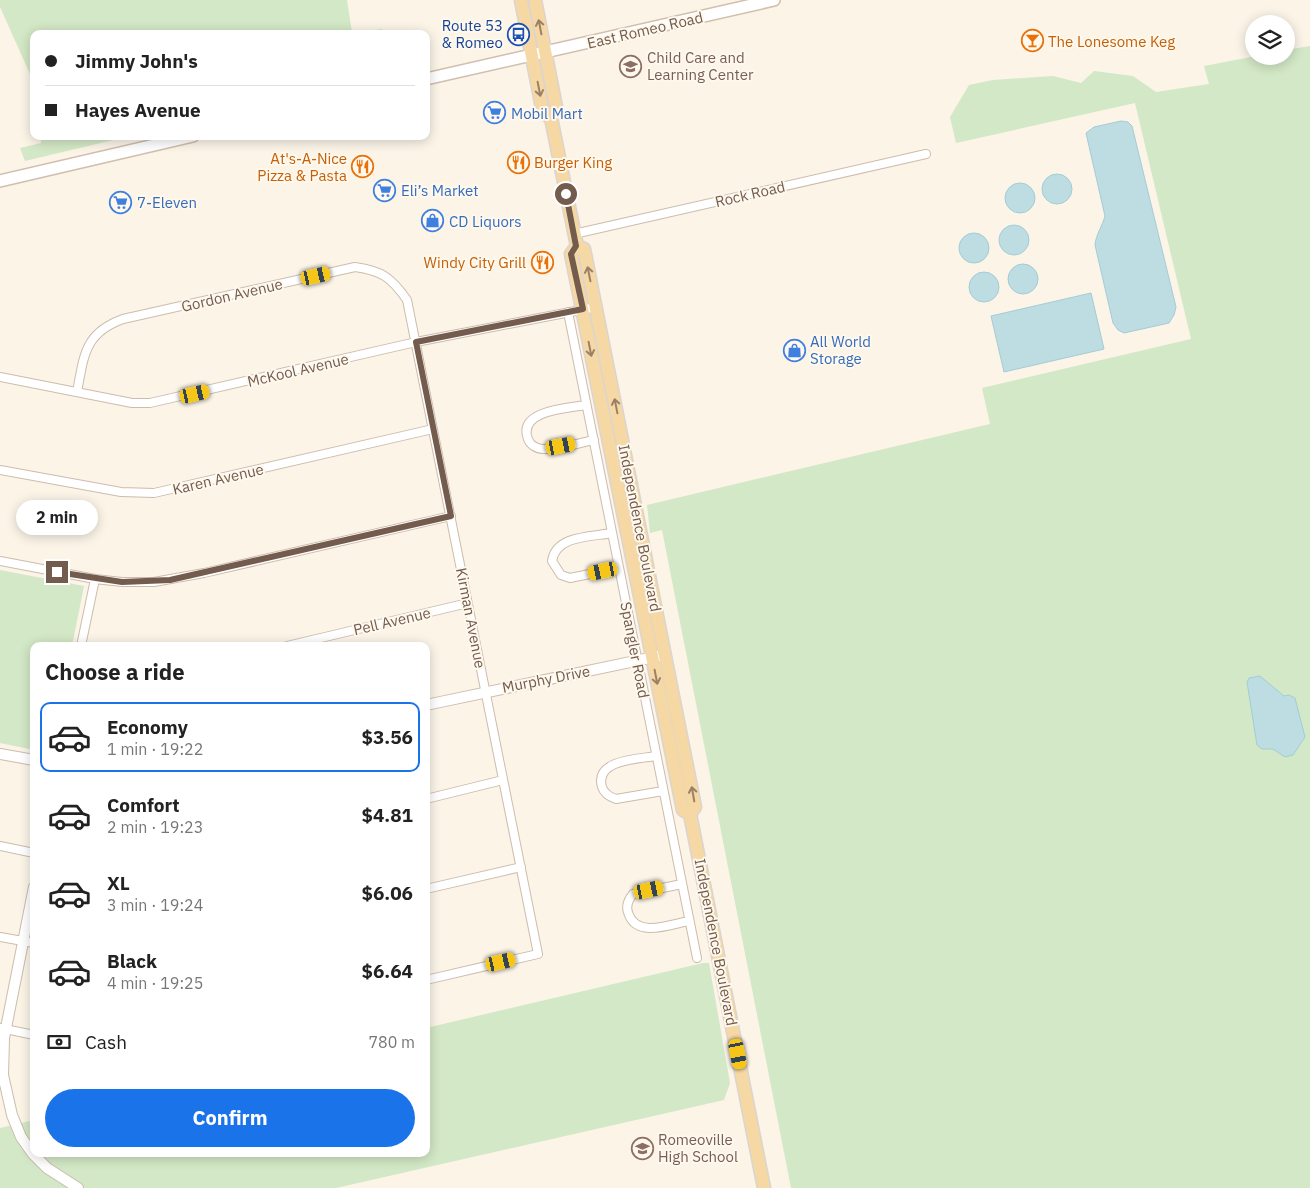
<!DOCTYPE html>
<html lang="en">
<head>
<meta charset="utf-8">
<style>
  :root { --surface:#fff; --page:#f2f2f2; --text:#222; --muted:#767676; --line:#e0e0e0; --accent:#1a73e8 }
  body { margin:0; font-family:"IBM Plex Sans",sans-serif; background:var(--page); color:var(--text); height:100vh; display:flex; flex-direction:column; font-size:19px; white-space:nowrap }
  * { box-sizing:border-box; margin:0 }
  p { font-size:16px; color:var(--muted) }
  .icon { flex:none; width:28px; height:28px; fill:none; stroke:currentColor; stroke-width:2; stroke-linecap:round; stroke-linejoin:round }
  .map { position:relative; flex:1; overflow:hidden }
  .drawer { position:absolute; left:30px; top:642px; width:400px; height:515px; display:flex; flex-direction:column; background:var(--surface); border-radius:10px; box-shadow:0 2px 12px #0003 }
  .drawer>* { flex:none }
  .top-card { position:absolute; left:30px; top:30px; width:400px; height:110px; border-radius:10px; box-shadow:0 2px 12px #0003; display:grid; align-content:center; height:110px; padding:0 15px; background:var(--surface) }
  .fabs { position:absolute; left:1245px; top:15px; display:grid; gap:10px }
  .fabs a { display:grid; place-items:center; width:50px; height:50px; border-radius:50%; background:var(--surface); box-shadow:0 2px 12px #0003; font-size:25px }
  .end { position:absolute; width:22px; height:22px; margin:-11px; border:6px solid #735b4d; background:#fff; box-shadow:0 0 0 2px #fff }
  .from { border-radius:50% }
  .bubble { position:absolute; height:35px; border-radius:18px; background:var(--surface); box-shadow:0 2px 12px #0003; font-size:16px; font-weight:700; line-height:35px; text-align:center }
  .car { position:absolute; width:15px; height:30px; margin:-15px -8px; border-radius:6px; box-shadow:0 0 4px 1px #0007; background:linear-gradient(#f5c518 24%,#345 0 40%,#f5c518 0 76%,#345 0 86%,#f5c518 0) }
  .top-card b { display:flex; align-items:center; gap:18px; height:48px; font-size:19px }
  .top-card b+b { border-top:1px solid var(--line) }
  .top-card i { width:12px; height:12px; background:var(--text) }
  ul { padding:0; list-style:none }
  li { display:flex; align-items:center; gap:15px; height:70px; margin:0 10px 8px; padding:0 5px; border:2px solid transparent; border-radius:10px }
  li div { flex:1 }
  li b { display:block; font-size:19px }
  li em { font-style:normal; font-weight:700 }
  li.active { border-color:var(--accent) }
  li>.icon { width:45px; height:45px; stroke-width:1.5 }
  h2 { padding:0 15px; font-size:22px; line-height:60px }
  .pay { display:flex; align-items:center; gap:12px; height:55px; padding:0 15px; font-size:19px }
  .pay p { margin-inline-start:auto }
  .action { display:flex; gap:10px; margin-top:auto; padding:10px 15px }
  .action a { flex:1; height:58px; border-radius:30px; background:var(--accent); color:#fff; font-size:20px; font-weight:700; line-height:58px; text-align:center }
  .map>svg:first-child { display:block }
  .green { fill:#d3e8c6 }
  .water { fill:#bddde3; stroke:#a3ccd5 }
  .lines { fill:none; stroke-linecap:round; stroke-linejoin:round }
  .minor-casing { stroke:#ccbcae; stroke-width:10 }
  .tertiary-casing { stroke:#ccbcae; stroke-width:12 }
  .secondary-casing { stroke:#d1beae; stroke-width:14 }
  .primary-casing { stroke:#dbd4d1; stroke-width:15 }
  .minor { stroke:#fff; stroke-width:8 }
  .tertiary { stroke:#fff; stroke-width:10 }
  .secondary { stroke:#fff; stroke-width:11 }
  .primary { stroke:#f5d8a4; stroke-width:12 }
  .oneway { stroke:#9a8067 }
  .route { stroke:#735b4d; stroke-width:6 }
  .labels { text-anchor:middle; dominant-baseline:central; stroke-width:4; stroke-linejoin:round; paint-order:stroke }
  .transit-label { font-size:15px; fill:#164399; stroke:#fef8ed; text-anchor:end }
  .street-label { font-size:15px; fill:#735b4d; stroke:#fef8ed }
  .food-label { font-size:15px; fill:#c56008; stroke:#fef8ed; text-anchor:start }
  .education-label { font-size:15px; fill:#785e54; stroke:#fef8ed; text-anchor:start }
  .shop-label { font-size:15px; fill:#366cbe; stroke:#fef8ed; text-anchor:start }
</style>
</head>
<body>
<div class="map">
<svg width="1310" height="1188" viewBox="0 0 1310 1188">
  <rect width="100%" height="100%" fill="#fbf4e7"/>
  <path class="green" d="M0,0H347L352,33L382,29L383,34H34V117L30,104V74L0,7Z
    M1310,46V1188H791L662,530L650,533L647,505L990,424L982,388L1191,339L1135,103L956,143L950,117L969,85L993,80L1053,76L1081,83L1094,71L1133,76L1156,92L1209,84L1204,66L1256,56H1286V50Z
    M40,136H130L25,161L20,148L41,143Z
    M0,570L84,586L72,646H34V750L0,743Z
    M703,963H709L730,1083L724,1100L336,1188H0V1128L34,1120V1154H426V1028Z"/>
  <path class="water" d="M1121,121L1128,122L1132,126L1176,307L1174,315L1169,323L1124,333L1118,330L1113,323L1095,245C1096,234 1102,227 1105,216L1086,133L1094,127Z
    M1042 189a15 15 0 1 1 30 0a15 15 0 1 1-30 0Z
    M1005 198a15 15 0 1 1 30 0a15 15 0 1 1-30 0Z
    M999 240a15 15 0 1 1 30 0a15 15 0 1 1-30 0Z
    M959 248a15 15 0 1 1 30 0a15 15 0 1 1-30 0Z
    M1008 279a15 15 0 1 1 30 0a15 15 0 1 1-30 0Z
    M969 287a15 15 0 1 1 30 0a15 15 0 1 1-30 0Z
    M1091,293L1104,349L1004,372L991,316Z
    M1260,676L1284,696L1289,695L1295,698L1305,737L1293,755L1285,757L1273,749H1262L1257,745L1247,682L1249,678Z"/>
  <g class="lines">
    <defs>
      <path id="minor" d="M574,234L926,154
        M568,312L697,958
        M0,377L132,403H150L416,342L596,307
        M77,392C84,356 84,333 123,319L355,267C382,271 391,277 407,300L538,954L426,980
        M586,405C569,408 517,410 528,439C530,445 537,449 543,449C559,450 578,443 594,440
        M0,470L121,492L154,493L433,429
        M612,533C591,537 556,535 552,561L561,575L570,578L619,568
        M0,561L95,579L122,582H154L204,573L451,516
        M81,646L95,579
        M287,646L468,603
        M656,756C640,759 594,759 602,787C604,793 610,797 616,799L663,791
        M426,799L503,780
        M0,846L34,853
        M682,884L633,894C628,900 625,907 629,915C638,938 671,924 689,921
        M426,889L521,867
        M0,937L34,943
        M0,1028L34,1035"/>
      <path id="tertiary" d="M426,705L659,656
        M0,754L34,760
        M34,887L4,1038L3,1075L12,1115L21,1137L33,1154L47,1168L78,1188"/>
      <path id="secondary" d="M426,79L774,0
        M0,181L193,136"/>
      <path id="primary" d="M521,0L543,113L551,118
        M535,0L556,107L551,118L577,246L571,254L683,810L690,814
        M577,246L584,249L695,807L690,814L764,1188"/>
    </defs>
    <use href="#minor" class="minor-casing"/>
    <use href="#tertiary" class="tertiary-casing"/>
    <use href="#secondary" class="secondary-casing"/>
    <use href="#primary" class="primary-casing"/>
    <use href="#minor" class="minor"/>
    <use href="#tertiary" class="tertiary"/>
    <use href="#secondary" class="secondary"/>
    <use href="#primary" class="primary"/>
  </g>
  <defs><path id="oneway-shaft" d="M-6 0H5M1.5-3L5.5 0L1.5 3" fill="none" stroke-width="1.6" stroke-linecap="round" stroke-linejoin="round" transform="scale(1.25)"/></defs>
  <g class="oneway">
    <use href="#oneway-shaft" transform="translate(540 27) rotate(-101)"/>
    <use href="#oneway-shaft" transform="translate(539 89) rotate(79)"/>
    <use href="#oneway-shaft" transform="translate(589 274) rotate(-101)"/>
    <use href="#oneway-shaft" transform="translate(590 349) rotate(79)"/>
    <use href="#oneway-shaft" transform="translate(616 406) rotate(-101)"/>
    <use href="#oneway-shaft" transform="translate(656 677) rotate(79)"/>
    <use href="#oneway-shaft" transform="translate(693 794) rotate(-100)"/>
  </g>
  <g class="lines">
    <path class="route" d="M57,572L122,582L170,580L451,516L416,342L583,309L571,254L576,246L566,194"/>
  </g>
  <defs>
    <symbol id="bus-ring" viewBox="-11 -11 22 22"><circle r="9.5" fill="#fef8ed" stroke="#1a4fb4" stroke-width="1.5"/><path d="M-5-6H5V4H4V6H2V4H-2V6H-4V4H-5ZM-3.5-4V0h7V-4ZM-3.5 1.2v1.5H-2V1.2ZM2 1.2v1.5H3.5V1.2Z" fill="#1a4fb4"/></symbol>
    <symbol id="bar-ring" viewBox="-11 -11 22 22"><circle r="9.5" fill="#fef8ed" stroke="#e8710a" stroke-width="1.5"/><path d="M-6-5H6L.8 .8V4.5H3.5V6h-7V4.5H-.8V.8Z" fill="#e8710a"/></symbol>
    <symbol id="school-ring" viewBox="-11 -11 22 22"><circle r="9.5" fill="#fef8ed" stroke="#8d6e63" stroke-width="1.5"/><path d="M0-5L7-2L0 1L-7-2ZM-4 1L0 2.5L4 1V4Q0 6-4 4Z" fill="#8d6e63"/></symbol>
    <symbol id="supermarket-ring" viewBox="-11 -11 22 22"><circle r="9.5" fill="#fef8ed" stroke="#3f7fe0" stroke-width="1.5"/><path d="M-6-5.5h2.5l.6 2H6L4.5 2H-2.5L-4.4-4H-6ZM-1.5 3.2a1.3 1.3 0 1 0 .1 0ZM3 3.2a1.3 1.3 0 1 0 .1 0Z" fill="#3f7fe0"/></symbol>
    <symbol id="restaurant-ring" viewBox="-11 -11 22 22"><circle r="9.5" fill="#fef8ed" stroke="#e8710a" stroke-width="1.5"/><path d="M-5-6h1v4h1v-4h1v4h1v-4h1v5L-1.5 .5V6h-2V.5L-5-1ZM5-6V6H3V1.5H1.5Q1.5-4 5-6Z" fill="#e8710a"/></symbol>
    <symbol id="shop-ring" viewBox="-11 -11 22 22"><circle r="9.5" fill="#fef8ed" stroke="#3f7fe0" stroke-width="1.5"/><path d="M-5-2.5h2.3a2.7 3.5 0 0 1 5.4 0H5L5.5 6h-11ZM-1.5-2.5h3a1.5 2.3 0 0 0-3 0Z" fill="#3f7fe0"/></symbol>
  </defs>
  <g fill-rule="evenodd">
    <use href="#bus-ring" x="506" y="22" width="25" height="25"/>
    <use href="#bar-ring" x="1020" y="28" width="25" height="25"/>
    <use href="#school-ring" x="618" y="54" width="25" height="25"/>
    <use href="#supermarket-ring" x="482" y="100" width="25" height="25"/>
    <use href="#restaurant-ring" x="506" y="150" width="25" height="25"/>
    <use href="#restaurant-ring" x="350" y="154" width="25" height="25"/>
    <use href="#supermarket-ring" x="372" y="178" width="25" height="25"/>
    <use href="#supermarket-ring" x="108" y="190" width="25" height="25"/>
    <use href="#shop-ring" x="420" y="208" width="25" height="25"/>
    <use href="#restaurant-ring" x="530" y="250" width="25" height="25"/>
    <use href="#shop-ring" x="782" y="338" width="25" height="25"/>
    <use href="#school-ring" x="630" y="1136" width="25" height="25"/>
  </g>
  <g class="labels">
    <g class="transit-label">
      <text x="503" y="25">Route 53<tspan x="503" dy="17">&amp; Romeo</tspan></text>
    </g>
    <g class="street-label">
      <text transform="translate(645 30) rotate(-13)">East Romeo Road</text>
      <text transform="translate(750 194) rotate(-13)">Rock Road</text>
      <text transform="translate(232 295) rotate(-13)">Gordon Avenue</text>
      <text transform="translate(298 370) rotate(-13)">McKool Avenue</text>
      <text transform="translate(218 479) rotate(-13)">Karen Avenue</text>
      <text transform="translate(640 528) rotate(79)">Independence Boulevard</text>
      <text transform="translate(471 618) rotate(79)">Kirman Avenue</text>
      <text transform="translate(392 621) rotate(-13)">Pell Avenue</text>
      <text transform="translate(635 650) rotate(79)">Spangler Road</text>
      <text transform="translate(546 679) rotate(-11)">Murphy Drive</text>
      <text transform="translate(716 942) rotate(79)">Independence Boulevard</text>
    </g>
    <g class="food-label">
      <text x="1048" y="41">The Lonesome Keg</text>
      <text x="347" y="158" text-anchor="end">At's-A-Nice<tspan x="347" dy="17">Pizza &amp; Pasta</tspan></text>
      <text x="534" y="162">Burger King</text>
      <text x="526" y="262" text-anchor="end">Windy City Grill</text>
    </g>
    <g class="education-label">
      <text x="647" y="57">Child Care and<tspan x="647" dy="17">Learning Center</tspan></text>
      <text x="658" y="1139">Romeoville<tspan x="658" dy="17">High School</tspan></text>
    </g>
    <g class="shop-label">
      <text x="511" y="113">Mobil Mart</text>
      <text x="401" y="190">Eli’s Market</text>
      <text x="137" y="202">7-Eleven</text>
      <text x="449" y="221">CD Liquors</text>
      <text x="810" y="341">All World<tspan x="810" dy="17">Storage</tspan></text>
    </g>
  </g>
</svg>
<div class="fabs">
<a><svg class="icon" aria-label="layers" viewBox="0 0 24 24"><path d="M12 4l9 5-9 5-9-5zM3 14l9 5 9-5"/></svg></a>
</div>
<i class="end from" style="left:566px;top:194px"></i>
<i class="end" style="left:57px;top:572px"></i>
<div class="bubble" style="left:16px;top:500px;width:82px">2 min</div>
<i class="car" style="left:316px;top:276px;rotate:77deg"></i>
<i class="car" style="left:195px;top:394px;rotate:77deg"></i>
<i class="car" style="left:561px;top:446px;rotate:79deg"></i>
<i class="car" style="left:603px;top:571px;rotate:258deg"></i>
<i class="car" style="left:649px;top:890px;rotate:78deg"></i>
<i class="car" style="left:501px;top:962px;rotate:77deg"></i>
<i class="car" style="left:738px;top:1054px;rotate:169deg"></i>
<div class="top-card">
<b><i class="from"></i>Jimmy John's</b>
<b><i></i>Hayes Avenue</b>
</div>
<section class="drawer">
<h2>Choose a ride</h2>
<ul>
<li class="active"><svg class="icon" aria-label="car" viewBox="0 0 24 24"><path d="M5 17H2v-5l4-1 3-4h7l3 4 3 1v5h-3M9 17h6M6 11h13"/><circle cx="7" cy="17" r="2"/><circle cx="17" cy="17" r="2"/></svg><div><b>Economy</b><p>1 min · 19:22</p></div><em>$3.56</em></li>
<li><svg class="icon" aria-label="car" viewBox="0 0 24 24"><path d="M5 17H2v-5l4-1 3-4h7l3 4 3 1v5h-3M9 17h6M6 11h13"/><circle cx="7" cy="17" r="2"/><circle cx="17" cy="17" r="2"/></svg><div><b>Comfort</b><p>2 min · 19:23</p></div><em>$4.81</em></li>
<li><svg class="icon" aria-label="car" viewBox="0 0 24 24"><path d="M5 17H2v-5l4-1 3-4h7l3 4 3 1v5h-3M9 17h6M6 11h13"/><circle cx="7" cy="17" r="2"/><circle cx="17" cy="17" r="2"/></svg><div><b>XL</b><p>3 min · 19:24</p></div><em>$6.06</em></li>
<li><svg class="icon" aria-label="car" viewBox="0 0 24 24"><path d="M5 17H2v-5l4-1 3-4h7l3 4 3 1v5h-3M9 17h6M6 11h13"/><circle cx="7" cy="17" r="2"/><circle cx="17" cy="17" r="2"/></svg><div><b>Black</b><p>4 min · 19:25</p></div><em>$6.64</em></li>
</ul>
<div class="pay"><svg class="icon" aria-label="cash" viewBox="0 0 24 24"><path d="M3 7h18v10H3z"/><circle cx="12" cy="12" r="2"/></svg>Cash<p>780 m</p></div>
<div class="action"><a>Confirm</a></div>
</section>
</div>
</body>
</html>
